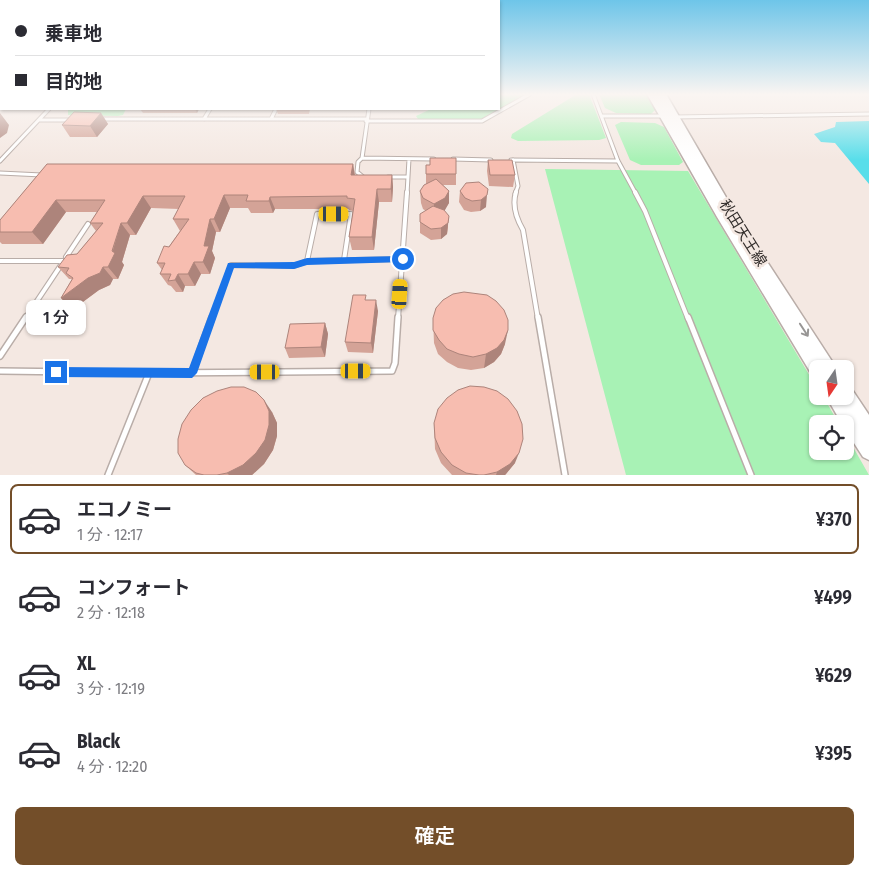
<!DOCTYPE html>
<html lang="ja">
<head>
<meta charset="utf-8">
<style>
  :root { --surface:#fff; --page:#f7f7f7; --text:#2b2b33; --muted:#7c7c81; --line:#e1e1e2; --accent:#734e29 }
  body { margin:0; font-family:"Fira Sans Condensed","Noto Sans JP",sans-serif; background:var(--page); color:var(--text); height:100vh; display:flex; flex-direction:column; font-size:19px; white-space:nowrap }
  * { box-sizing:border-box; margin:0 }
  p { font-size:16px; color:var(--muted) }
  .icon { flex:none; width:28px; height:28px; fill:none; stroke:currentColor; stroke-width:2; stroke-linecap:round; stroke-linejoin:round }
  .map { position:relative; height:475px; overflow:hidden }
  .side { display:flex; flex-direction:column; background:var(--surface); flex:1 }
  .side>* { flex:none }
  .banner { position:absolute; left:0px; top:0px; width:500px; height:110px; box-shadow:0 1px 4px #0004; display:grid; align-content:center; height:110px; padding:0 15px; background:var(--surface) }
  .needle { width:32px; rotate:193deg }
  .tools { position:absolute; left:809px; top:360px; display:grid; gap:10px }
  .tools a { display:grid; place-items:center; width:45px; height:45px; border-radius:8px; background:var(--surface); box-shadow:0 1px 4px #0004; font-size:25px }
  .end { position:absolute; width:22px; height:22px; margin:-11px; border:6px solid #1a73e8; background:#fff; box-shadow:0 0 0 2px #fff }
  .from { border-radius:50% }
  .bubble { position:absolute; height:35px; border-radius:8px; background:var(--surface); box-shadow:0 1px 4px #0004; font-size:16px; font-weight:600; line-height:35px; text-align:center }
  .car { position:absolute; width:15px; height:30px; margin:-15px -8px; border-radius:6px; box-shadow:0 0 4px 1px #0007; background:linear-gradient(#f5c518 24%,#345 0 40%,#f5c518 0 76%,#345 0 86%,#f5c518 0) }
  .banner b { display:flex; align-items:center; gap:18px; height:48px; font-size:19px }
  .banner b+b { border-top:1px solid var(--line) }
  .banner i { width:12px; height:12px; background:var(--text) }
  ul { padding:9px 0 0; list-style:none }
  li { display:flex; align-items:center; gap:15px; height:70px; margin:0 10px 8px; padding:0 5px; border:2px solid transparent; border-radius:8px }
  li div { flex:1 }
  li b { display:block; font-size:19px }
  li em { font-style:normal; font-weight:600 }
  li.selected { border-color:var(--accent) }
  li>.icon { width:45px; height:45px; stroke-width:1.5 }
  .cta { display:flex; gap:10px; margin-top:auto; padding:10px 15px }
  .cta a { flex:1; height:58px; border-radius:8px; background:var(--accent); color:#fff; font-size:20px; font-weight:600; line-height:58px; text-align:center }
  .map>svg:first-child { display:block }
  .green { fill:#a8f2b5 }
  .water { fill:#58deea }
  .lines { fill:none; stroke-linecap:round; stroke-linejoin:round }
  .service-far2-casing { stroke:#b9ada8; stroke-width:5 }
  .service-far1-casing { stroke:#b9ada8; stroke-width:6 }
  .service-casing { stroke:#b9ada8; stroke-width:8 }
  .primary-casing { stroke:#b9ada8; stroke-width:3 }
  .service-far2 { stroke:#fff; stroke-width:3 }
  .service-far1 { stroke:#fff; stroke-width:4 }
  .service { stroke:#fff; stroke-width:5 }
  .primary { fill:#fff; fill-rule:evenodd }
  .wall { fill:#d4a397 }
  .shaded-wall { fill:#ad847b }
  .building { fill:#f7bdb0; stroke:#ad847b }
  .oneway { stroke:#989695 }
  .route { fill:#1a73e8 }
  .labels { text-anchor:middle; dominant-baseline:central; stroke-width:5; stroke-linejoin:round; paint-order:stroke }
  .street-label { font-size:15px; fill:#322d2b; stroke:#f4e8e2 }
</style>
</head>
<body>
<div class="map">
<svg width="869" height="475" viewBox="0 0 869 475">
  <rect width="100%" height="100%" fill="#f4e8e2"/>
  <path class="green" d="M499,94H526L492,115L481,119H418L416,116L431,109H499Z
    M577,94H589L606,138L599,140L518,141L511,138L512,134Z
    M599,94H647L656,109L651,114L616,113L605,108Z
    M68,109H126L123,115L118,116L68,115Z
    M621,122L655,123L664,127L683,162L679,165H641L630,160L615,125Z
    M545,169L688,171L817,388L818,396H823L839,424H818V451H845V433L869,475H626Z"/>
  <path class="water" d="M869,121V184L835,143L821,142L814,134L835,127L836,122Z"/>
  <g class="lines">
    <defs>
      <path id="service-far2" d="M593,94L618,161L636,194
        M369,109L362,158L434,159
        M602,116H665
        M674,117L869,114
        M101,119H367
        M204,119L210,109
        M271,119L276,109
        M40,120H72
        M366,121H482L530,94
        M362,158L358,162L357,172L363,177
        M453,159L491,160
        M511,160L618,161
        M513,160L518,186L515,194
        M0,161L49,109
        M0,173L42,175
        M388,177H408
        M407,194L409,159"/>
      <path id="service-far1" d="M516,192C512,205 516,218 523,230L538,319
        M635,192L645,211L688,319
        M66,257L88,224
        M0,261H63
        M307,261L317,214H351L344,260
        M25,319L61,265
        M212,319L231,265L294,266L307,261L403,259
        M398,319L407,192"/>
      <path id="service" d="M538,317L565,475
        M688,317L751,475
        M0,356L26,317
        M0,371L152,373L392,371L395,363L398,317
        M192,373L212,317
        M108,475L149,373"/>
      <path id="primary" d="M647,94H666L734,211L837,369H818V377L812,375L717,217Z
        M845,385L851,388L869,415V460L863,457L845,429V424H842L826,396H845Z"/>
    </defs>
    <use href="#service-far2" class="service-far2-casing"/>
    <use href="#service-far1" class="service-far1-casing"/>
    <use href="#service" class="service-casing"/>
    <use href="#primary" class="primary-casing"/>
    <use href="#service-far2" class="service-far2"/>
    <use href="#service-far1" class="service-far1"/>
    <use href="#service" class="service"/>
    <use href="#primary" class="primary"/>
  </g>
  <path class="wall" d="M140,109H199L197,113H143Z
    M276,109H310L309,114H278Z
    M101,113L108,124L97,137H70L62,125Z
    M488,160L515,175L513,187L489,186L487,171Z
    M47,164H353L355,175H392L393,187L392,202H379L374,250H352L349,237L353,211L349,210V209H275L273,213H251L248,208H230L220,232H216L212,251L215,258L210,274H201L195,286H185L183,292H176L171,286L168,285L160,274L162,270L157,263L180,231L173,219L179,209L151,208L136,235H130L122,262L124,265L118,279H113L110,285L99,290L72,310L61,298L72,279H69L58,267L77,254L96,231L90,223L97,212H66L43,244H2L0,242V220Z
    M426,174H456V185H443L449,191V203L444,210L448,227L447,234L441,239L431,240L420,233V222L426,211L423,209L421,203L420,191L426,184Z
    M479,182L486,207L480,211L471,212L464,210L459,202L460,191Z
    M367,300L378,311L373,353L348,352L345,342Z
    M433,318L505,344L501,354L494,362L484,368L471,370L458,368L447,362L438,354L434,343Z
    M325,323L328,334L325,357L289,358L285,348Z
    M272,412L277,423V436L273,450L264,464L252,475H196L185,465Z
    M434,423L515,463L505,475H452L441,463L435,449Z"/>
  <path class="shaded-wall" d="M195,109H199L197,113Z
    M0,113L9,125L7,133L0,138Z
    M101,113L108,124L97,137L90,126Z
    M353,164L355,177L351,175Z
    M392,175L393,187L392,202L391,189Z
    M377,189L379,202L374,250L372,237Z
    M449,191V203L445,210L434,216V204Z
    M224,195L230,208L220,232L214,219Z
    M487,195L486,207L480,211L481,200Z
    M143,196L151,208L136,235L127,223Z
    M270,197L275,209L273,213L269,201Z
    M56,200L66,212L43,244L32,232Z
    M449,216L447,234L441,239V228Z
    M210,219L216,232L212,251L215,258L210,274L203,262L204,246Z
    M121,223L130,235L122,262L124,265L118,279L108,267Z
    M194,262L201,274L195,286L188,274Z
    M103,267L113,279L110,285L99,290L72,310L61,298Z
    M178,274L185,286L183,292L175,280Z
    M376,300L378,311L373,353L371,343Z
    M325,323L328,334L325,357L321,347Z
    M508,330L505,344L501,354L494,362L484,368L486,354Z
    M264,400L272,412L277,423V436L273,450L264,464L252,475H229L227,473Z
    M519,453L515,463L506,474L505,475H496L497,472Z"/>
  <path class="building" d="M74,112L101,113L90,126L62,125Z
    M430,158H456V174H426V165H430Z
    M488,160H512L515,175H490Z
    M47,164H353L351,175H392L391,189H377L372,237H349L355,199L347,198V196L270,197L269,201H246L248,195H224L214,219H210L204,246H209L203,262H194L188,274H178L175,280L168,281L171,274H160L165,263H157L164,246L169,247L189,219H173L185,196H143L127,223H121L112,251L115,253L108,267H103L100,273L88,278L61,298L73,278L66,273L69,268L58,267L67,255L77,254L103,223H90L105,200H56L32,232H0V220Z
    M436,179L449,191L445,198L434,204L423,198L420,191L424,185Z
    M479,182L488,189L487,195L481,200L472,201L465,198L460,191L466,183Z
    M433,206L444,210L449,216L448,223L441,228L431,229L420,222V214Z
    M464,292L487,295L496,301L504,310L508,320V330L504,340L497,348L486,354L473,357L459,354L447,349L439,340L433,330V318L436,308L443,300L453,294Z
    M353,295H366L365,300H376L371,343L345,342Z
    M325,323L321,347L285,348L290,324Z
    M470,386L484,387L497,391L508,399L517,411L522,424L523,439L519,453L510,464L497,472L484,475H479L466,473L452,465L441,452L435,438L434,423L438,409L447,398L458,390Z
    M231,387H244L256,392L264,400L269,411V425L265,440L256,453L243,465L227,473L217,475H204L196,473L185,465L178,453V439L182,424L191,410L203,398L217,391Z"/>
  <defs><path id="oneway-shaft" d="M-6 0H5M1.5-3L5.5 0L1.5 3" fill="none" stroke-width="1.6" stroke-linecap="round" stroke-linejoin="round" transform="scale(1.25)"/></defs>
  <use class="oneway" href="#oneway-shaft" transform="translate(804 330) rotate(57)"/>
  <linearGradient id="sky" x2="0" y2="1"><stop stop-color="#6ec5e9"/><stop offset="0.59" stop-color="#faf5f2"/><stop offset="1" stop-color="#faf5f2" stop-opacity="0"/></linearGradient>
  <rect width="869" height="160" fill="url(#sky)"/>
  <path class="route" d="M403,256L407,259L403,262L307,265L294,269L234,268L197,373L192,378L56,377L51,372L56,367L189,368L228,263L294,262L307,258Z"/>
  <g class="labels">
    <g class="street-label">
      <text transform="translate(743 233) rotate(58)">秋田天王線</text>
    </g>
  </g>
</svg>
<div class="tools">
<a><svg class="needle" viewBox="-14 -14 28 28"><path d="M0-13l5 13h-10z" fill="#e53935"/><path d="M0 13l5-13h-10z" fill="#7c7c81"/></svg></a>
<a><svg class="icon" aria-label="locate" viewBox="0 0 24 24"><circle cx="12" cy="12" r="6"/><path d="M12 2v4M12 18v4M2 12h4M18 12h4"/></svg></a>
</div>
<i class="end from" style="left:403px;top:259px"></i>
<i class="end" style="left:56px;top:372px"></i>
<div class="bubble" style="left:26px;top:300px;width:60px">1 分</div>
<i class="car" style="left:334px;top:214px;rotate:90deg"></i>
<i class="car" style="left:400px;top:294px;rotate:4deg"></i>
<i class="car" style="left:356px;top:371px;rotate:90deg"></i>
<i class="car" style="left:265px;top:372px;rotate:270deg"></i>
<div class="banner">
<b><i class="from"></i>乗車地</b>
<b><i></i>目的地</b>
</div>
</div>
<section class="side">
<ul>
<li class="selected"><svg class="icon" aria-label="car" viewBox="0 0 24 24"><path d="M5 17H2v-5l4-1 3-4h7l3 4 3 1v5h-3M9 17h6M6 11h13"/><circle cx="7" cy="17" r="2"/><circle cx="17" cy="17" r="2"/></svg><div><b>エコノミー</b><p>1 分 · 12:17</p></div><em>¥370</em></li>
<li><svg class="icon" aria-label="car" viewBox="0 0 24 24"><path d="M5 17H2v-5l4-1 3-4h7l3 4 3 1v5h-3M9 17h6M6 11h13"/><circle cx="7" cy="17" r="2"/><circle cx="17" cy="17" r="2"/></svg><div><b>コンフォート</b><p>2 分 · 12:18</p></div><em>¥499</em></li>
<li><svg class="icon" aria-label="car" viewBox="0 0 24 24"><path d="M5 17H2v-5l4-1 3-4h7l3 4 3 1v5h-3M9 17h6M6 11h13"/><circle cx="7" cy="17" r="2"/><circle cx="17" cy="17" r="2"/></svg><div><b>XL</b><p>3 分 · 12:19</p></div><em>¥629</em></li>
<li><svg class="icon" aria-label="car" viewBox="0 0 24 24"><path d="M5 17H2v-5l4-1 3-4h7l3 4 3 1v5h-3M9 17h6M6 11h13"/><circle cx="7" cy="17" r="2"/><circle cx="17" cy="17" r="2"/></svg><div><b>Black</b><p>4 分 · 12:20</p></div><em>¥395</em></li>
</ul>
<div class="cta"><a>確定</a></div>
</section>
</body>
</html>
